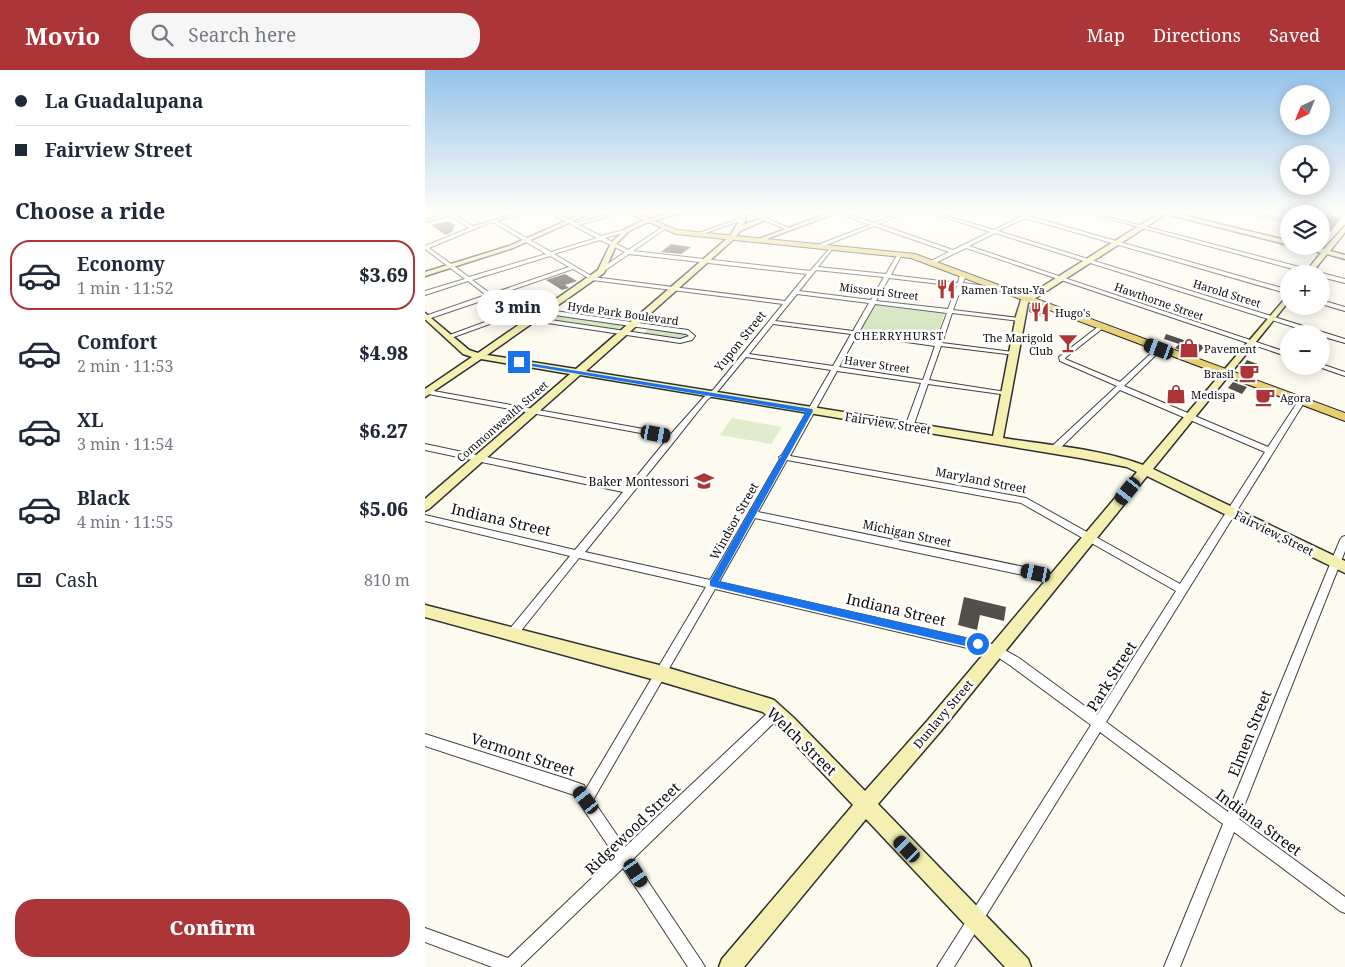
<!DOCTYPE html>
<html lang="en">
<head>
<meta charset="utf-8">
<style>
  :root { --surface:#fff; --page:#f6f6f7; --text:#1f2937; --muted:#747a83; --line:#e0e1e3; --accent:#ac3538 }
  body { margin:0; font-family:"Noto Serif",serif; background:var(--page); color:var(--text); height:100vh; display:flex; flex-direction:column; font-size:19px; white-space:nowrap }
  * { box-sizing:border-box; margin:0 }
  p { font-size:16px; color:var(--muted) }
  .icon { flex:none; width:28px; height:28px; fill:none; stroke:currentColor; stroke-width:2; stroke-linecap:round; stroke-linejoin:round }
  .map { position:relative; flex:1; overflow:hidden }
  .sheet { display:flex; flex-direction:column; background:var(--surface); width:425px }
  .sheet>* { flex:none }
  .hud { display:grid; align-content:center; height:110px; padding:0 15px; background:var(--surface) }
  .needle { width:32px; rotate:223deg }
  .buttons { position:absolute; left:855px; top:15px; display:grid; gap:10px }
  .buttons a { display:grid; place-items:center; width:50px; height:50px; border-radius:50%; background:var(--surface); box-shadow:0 2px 12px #0003; font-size:25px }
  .end { position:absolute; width:22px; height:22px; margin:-11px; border:6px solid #1a73e8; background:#fff; box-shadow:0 0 0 2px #fff }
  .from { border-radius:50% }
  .bubble { position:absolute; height:35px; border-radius:18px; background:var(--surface); box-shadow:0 2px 12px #0003; font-size:16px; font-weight:800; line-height:35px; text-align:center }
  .car { position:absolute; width:15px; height:30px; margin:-15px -8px; border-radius:6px; box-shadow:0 0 4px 1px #0007; background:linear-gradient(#222 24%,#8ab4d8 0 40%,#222 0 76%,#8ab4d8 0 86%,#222 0) }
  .hud b { display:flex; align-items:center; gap:18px; height:48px; font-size:19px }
  .hud b+b { border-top:1px solid var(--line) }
  .hud i { width:12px; height:12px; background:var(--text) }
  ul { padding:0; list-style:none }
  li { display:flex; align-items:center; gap:15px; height:70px; margin:0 10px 8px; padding:0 5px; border:2px solid transparent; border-radius:20px }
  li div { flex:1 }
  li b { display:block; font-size:19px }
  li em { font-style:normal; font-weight:800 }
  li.selected { border-color:var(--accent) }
  li>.icon { width:45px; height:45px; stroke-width:1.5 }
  h2 { padding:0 15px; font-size:22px; line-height:60px }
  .pay { display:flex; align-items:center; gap:12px; height:55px; padding:0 15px; font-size:19px }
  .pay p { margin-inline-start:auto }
  .action { display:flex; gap:10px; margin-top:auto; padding:10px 15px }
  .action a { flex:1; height:58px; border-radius:20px; background:var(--accent); color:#fff; font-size:20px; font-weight:800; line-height:58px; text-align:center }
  header { display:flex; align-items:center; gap:30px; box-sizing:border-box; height:70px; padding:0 25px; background:var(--accent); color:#fff }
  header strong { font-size:24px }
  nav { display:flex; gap:28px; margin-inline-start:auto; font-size:18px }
  .search { width:350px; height:45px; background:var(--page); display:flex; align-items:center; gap:12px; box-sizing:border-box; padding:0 18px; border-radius:20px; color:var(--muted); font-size:19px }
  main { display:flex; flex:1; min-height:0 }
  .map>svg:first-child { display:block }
  .green { fill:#d0e4bc }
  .pitch { fill:#e0eccd }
  .building { fill:#544f4b }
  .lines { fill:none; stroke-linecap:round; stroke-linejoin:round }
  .street-casing { stroke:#404040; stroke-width:2 }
  .secondary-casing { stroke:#2f2f2f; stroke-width:3 }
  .primary-casing { stroke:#1e1e1e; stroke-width:2 }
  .street { fill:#fff; fill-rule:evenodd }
  .secondary { fill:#f5efb1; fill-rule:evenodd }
  .primary { fill:#e8cf73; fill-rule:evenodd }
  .route { fill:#1a73e8 }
  .labels { text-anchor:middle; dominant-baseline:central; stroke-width:5; stroke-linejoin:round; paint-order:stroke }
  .far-poi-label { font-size:11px; fill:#0d0d0d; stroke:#fff; text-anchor:start }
  .far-street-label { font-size:11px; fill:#0d0d0d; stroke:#fff }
  .far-neighbourhood-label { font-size:11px; letter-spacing:1px; fill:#0d0d0d; stroke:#fff }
  .street-label { font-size:12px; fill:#0d0d0d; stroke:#fff }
  .poi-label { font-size:12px; fill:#0d0d0d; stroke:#fff; text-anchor:end }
  .near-street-label { font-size:15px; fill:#0d0d0d; stroke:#fff }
</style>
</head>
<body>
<header>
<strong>Movio</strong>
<div class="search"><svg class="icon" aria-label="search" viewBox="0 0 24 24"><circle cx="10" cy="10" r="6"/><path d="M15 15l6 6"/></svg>Search here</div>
<nav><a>Map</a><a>Directions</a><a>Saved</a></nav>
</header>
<main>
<section class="sheet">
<div class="hud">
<b><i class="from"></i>La Guadalupana</b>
<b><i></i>Fairview Street</b>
</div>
<h2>Choose a ride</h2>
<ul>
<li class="selected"><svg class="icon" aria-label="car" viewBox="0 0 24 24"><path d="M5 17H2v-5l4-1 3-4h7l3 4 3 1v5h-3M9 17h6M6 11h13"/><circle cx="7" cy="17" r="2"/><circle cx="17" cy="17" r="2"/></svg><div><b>Economy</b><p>1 min · 11:52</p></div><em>$3.69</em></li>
<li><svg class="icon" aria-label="car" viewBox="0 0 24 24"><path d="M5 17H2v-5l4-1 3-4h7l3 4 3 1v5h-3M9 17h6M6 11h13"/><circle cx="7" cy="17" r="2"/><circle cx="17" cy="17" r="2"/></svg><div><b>Comfort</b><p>2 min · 11:53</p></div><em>$4.98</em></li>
<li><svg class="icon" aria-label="car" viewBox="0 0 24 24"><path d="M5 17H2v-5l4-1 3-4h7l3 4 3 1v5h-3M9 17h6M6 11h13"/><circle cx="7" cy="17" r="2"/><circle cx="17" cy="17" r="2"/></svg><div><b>XL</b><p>3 min · 11:54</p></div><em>$6.27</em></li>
<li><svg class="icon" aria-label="car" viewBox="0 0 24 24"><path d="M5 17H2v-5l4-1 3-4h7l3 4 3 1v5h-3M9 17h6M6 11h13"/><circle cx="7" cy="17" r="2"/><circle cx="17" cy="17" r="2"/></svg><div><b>Black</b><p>4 min · 11:55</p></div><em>$5.06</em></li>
</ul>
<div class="pay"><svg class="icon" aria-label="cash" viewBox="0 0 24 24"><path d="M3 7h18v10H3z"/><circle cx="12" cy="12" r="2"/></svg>Cash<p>810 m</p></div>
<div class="action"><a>Confirm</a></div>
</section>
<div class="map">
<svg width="920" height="897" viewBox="0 0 920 897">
  <rect width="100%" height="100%" fill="#fdfbef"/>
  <path class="green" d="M450,234L520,243L509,272L434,262Z
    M121,243L198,255L192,260L113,249Z
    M225,258L262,264L265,266L259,270L218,264Z"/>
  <path class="pitch" d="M307,348L357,357L346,374L295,365Z"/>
  <path class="building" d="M896,144L917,148L896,172Z
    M24,151L30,155L27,162L21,165L6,155Z
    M246,174L266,177L256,184L236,182Z
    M140,204L152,211L140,215L144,218L137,220L121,210Z
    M605,235L625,243L624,249L604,242Z
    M741,264L759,270L780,276L771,286L750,278L754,274L739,269Z
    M822,290L835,295L827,307L818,303L821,301L816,299Z
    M808,312L822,317L817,324L803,318Z
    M539,527L581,537L579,551L555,545L552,560L533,555Z"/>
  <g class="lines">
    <defs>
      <path id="street" d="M23,142L27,143L40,142L30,145L48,156L98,142H104L72,151L126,182L172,168L123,142H128L151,153L192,142H198L154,155L176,166L207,158V160L180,168L203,180L238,157L240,159L208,181L385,201L407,176L409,177L393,197L461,204L473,184L475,183L477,184L466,205L533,213L535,205L538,203L541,205L538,213L577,218L578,219L575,221L537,216L528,240L594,248L596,249V251L527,243L517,273L588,282L590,283V285L516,276L504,310L581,322L584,324L583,325L503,314L488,357L484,359L480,357L496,313L412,301L365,386L601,428L755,514L840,382L695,320L631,382H625L624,380L625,378L692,316L635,291L634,287L674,256H678V258L640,288V289L695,312L732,278H736V280L699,316L843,377L874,330H878L880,331L681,652L803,742L915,470L917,467L920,466V481L814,749L920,827V843L915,841L809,762L755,897H739L798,754L675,662L529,897H512L666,655L586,596L568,584L290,519L168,730L200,777L348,638L352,636L356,638L358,642L356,646L208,789L277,892L280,897H263L198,798L95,897H67L0,872V858L83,888L190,786L149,725L0,676V664L142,709L159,715L161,719L281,517L154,488L91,567L87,569L83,567L82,564L83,561L145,486L0,451V445L150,480L198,422L0,380V374L203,417L243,368L3,324L1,323L0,321L3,320L246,364L278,328L289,319L358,234L167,210L148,199L69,226C82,236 85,242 102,237L263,260L270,266L267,270L255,273L96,249L90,245L26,268H22V266L87,242L80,239L65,228L0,250V246L61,225L43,211L0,225V221L40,209L0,179V176L44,158L26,146L0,152V150L23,144ZM68,152L121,184L44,207L4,178L59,155ZM175,170L200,182L174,200L173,201L176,203L204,184L382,204L360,231L168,207L129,184ZM125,186L144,197L66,224L47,210ZM391,200L459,207L446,230L374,221ZM464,208L532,216L523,239L451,231ZM372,224L444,233L428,261L350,251ZM450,234L522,243L511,272L434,262ZM102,241L261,264L264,266L255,269L98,246L95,243ZM348,254L426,264L408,296L324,284ZM432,265L510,276L498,310L414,297ZM321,287L406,300L357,385L354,387L355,389L285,510L160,482L251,369L282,330L293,321ZM362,390L596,433L751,521L672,645L594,588L571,575L294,512L330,448L617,509L629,514L632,513L634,510L632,507L619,501L333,442Z
        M314,142L332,144L367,159L363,160L329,146Z
        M411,142H416L449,153L478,142H483L453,154L528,180L565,162L504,142H509L569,160L596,147L581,142L599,145L606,142H611L603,146L864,220V224L600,148L573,161L920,269V273L896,266V264H891L570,163L544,176L864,283V287L541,178L508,194H504V192L524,182L449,156L399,176H395V174L445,155Z
        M659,142H665L920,209V213L896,207V204H886Z
        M818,142H825L859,150L857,151Z
        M316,148L320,149L275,165L271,164Z
        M896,230L920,237V241L896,234Z
        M896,294L920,302V306L894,297L893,296H896Z"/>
      <path id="secondary" d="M161,142H168L88,178L0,206V202L84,176Z
        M249,142H258L221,153L204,161L192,173L179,203L62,285L151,299L305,166L315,149L313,142H319L321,149L318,155L335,149L338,151L315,161L310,168L161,301L568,366L591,246L596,230L736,142H745L864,171V175L741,144L603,233L578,368C622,375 677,379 718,395L864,224V231L728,399L920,491V503L722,406L515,662L453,734L603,889L606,897H580L441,749L319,897H294L297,889L428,735L357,660L338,642L234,611L0,547V535L234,595L343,628L349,630L369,648L440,721L503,650L712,402L702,397L655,388L155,305L4,439L0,441V429L145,304L56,289L0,327V319L47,287L38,284L0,249V243L44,280L53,283L173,200L186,173L200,159L217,151Z
        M406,142H414L336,171L331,170Z
        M920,156V162L905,181L920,185V189L902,184L886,204H879L896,183L875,176H887L899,179Z"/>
      <path id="primary" d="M201,142H209L252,160L490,184L920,343V351L486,188L251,164Z"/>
    </defs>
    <use href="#street" class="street-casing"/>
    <use href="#secondary" class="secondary-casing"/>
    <use href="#primary" class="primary-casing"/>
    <use href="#street" class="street"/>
    <use href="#secondary" class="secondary"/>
    <use href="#primary" class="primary"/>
  </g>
  <linearGradient id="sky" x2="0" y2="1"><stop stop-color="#95c3eb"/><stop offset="0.53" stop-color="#fefdf8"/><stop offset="1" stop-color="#fefdf8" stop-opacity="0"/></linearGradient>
  <rect width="920" height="267" fill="url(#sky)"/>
  <path class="route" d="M91,291L387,339L388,341L294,511L553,570L557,571V578L553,579L285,516V511L381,342L94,294Z"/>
  <defs>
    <symbol id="restaurant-bare" viewBox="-9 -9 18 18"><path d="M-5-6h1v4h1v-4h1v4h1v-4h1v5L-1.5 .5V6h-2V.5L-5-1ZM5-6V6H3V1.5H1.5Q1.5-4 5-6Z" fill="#ac3538" stroke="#fff" stroke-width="2.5" paint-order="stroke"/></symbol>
    <symbol id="bar-bare" viewBox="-9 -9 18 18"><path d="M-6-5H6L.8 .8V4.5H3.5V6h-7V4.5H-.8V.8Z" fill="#ac3538" stroke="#fff" stroke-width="2.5" paint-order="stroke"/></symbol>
    <symbol id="shop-bare" viewBox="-9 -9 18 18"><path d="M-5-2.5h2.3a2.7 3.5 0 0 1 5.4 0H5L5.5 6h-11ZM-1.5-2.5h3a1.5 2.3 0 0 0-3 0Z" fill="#ac3538" stroke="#fff" stroke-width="2.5" paint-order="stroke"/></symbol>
    <symbol id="cafe-bare" viewBox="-9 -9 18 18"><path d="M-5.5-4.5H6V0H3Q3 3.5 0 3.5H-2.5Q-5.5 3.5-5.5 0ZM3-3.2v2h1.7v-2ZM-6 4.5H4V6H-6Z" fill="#ac3538" stroke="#fff" stroke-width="2.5" paint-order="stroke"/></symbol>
    <symbol id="school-bare" viewBox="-9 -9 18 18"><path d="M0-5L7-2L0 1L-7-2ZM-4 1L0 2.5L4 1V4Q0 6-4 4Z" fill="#ac3538" stroke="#fff" stroke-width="2.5" paint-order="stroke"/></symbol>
  </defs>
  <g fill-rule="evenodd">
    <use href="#restaurant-bare" x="507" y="205" width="28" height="28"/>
    <use href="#restaurant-bare" x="601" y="228" width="28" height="28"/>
    <use href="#bar-bare" x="629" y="259" width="28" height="28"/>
    <use href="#shop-bare" x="750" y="264" width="28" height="28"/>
    <use href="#cafe-bare" x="810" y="289" width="28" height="28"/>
    <use href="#shop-bare" x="737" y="310" width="28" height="28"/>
    <use href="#cafe-bare" x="826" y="313" width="28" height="28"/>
    <use href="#school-bare" x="265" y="397" width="28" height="28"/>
  </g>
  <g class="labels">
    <g class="far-poi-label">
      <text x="536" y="219">Ramen Tatsu-Ya</text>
      <text x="630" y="242">Hugo's</text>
      <text x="628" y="267" text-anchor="end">The Marigold<tspan x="628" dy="13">Club</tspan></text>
      <text x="779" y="278">Pavement</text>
      <text x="809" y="303" text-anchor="end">Brasil</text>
      <text x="766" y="324">Medispa</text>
      <text x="855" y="327">Agora</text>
    </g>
    <g class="far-street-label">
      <text transform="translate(454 221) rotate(7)">Missouri Street</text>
      <text transform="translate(802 223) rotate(17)">Harold Street</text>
      <text transform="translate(734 231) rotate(19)">Hawthorne Street</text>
      <text transform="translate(198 243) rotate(8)">Hyde Park Boulevard</text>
      <text transform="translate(452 294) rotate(8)">Haver Street</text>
      <text transform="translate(77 351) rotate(-41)">Commonwealth Street</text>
    </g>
    <g class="far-neighbourhood-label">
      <text x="474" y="265">CHERRYHURST</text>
    </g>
    <g class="street-label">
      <text transform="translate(315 271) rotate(-51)">Yupon Street</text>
      <text transform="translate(463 353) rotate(9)">Fairview Street</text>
      <text transform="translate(556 410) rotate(11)">Maryland Street</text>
      <text transform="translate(309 451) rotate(-61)">Windsor Street</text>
      <text transform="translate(482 463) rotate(12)">Michigan Street</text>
      <text transform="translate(849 463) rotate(26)">Fairview Street</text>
      <text transform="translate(518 644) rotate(-50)">Dunlavy Street</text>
    </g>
    <g class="poi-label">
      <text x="264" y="411">Baker Montessori</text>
    </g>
    <g class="near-street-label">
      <text transform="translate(76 449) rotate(13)">Indiana Street</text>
      <text transform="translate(471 539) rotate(13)">Indiana Street</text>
      <text transform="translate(686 606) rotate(-58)">Park Street</text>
      <text transform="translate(824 663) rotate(-68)">Elmen Street</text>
      <text transform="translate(377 671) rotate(44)">Welch Street</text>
      <text transform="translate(98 684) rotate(18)">Vermont Street</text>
      <text transform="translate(834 752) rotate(36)">Indiana Street</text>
      <text transform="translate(207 758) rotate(-44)">Ridgewood Street</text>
    </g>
  </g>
</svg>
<div class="buttons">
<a><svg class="needle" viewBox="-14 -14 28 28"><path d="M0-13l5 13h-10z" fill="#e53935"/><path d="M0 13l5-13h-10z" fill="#747a83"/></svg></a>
<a><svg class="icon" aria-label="locate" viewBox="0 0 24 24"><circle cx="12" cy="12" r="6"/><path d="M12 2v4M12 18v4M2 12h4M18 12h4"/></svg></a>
<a><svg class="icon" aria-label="layers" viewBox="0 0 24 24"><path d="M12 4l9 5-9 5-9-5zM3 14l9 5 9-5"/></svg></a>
<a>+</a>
<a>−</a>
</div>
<i class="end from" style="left:553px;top:574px"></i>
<i class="end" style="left:94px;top:292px"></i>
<div class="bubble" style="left:52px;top:220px;width:82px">3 min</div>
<i class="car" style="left:734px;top:279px;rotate:291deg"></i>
<i class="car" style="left:231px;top:364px;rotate:100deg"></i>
<i class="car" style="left:703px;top:421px;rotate:219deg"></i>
<i class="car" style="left:611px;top:503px;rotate:282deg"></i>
<i class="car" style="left:161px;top:730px;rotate:322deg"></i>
<i class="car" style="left:482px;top:779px;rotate:316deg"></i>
<i class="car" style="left:211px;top:803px;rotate:147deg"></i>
</div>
</main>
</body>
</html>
